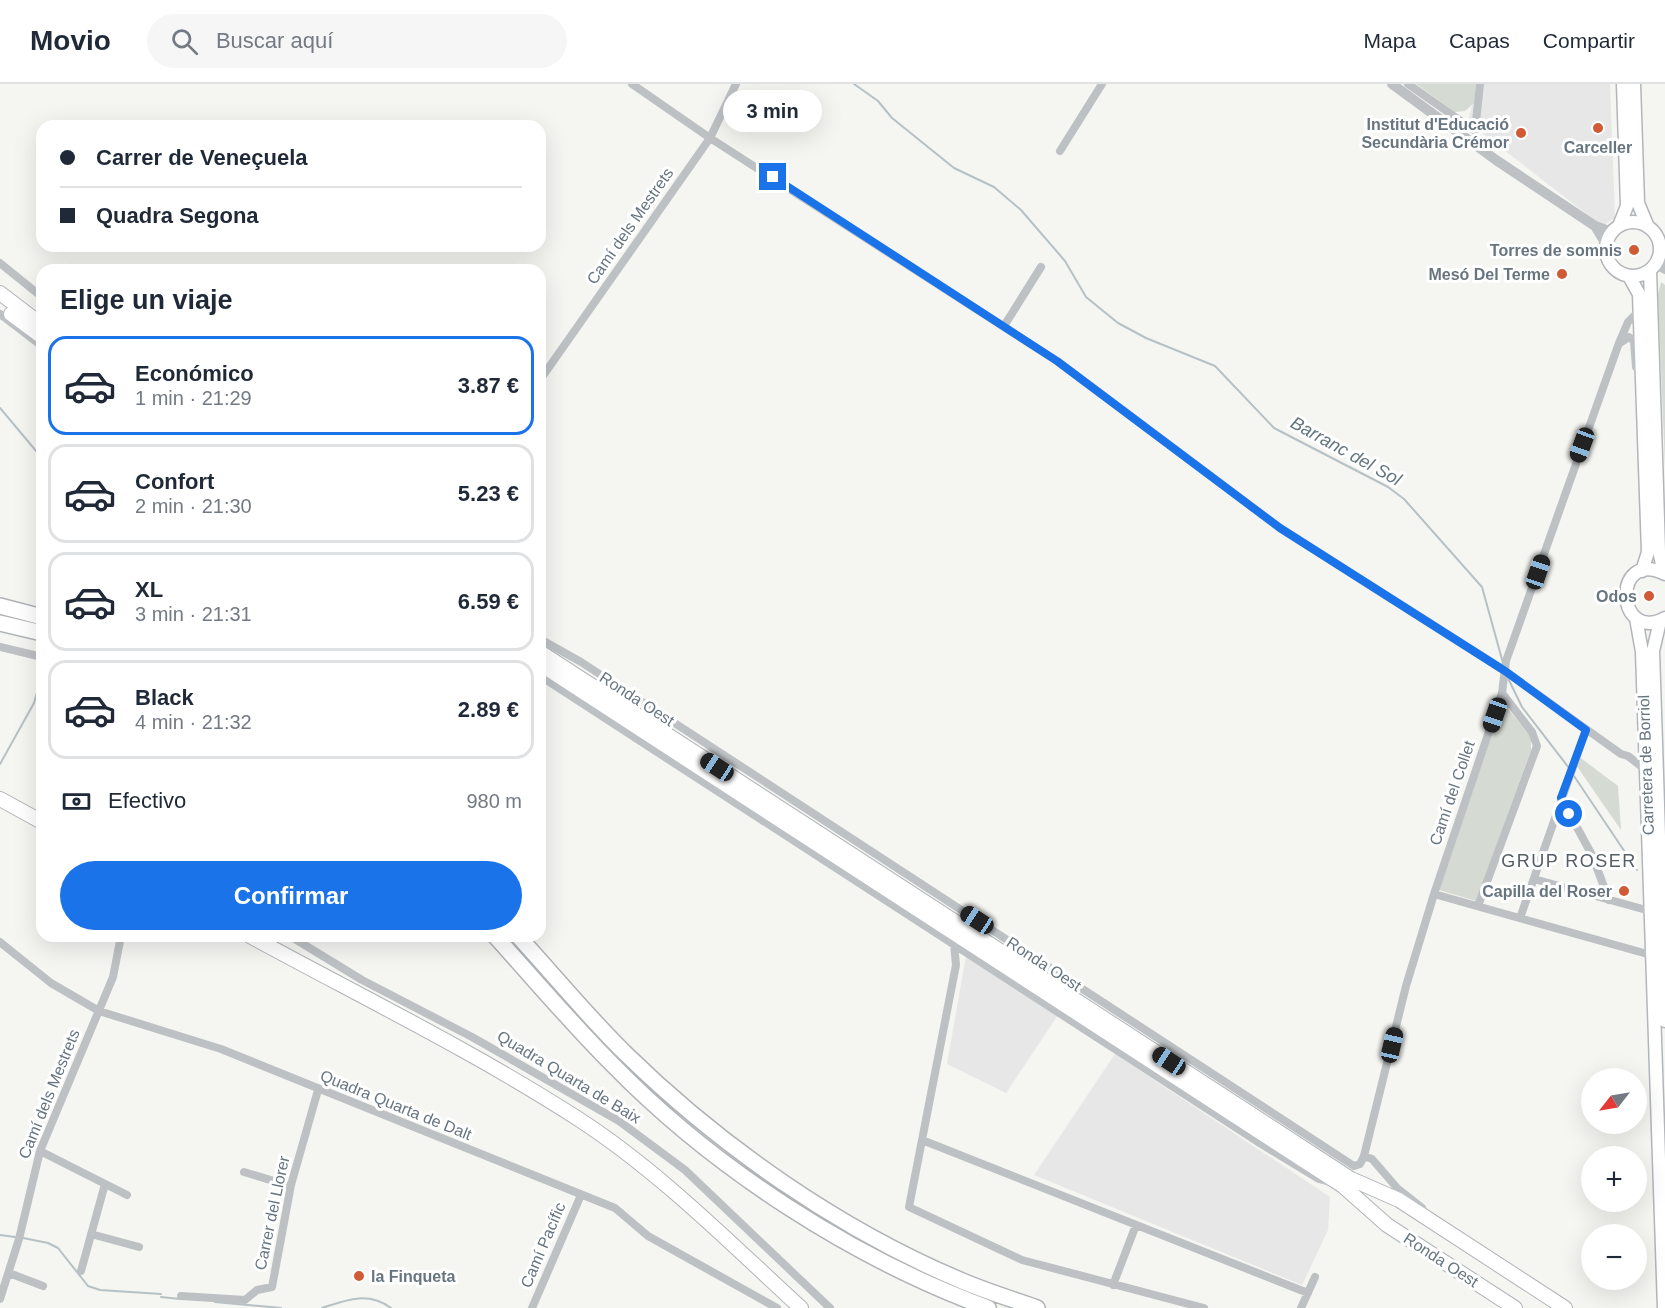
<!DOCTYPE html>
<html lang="es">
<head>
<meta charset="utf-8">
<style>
  :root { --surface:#fff; --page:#f6f6f7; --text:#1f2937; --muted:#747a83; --line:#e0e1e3; --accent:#1a73e8 }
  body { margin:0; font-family:Arial,sans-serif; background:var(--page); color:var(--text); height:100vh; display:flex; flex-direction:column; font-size:22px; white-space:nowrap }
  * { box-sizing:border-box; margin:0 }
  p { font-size:20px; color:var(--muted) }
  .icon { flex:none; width:33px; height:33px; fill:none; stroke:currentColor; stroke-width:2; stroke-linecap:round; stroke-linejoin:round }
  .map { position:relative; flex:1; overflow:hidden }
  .drawer { position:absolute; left:36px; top:180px; width:510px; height:678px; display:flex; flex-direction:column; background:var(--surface); border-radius:18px; box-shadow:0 6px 24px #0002 }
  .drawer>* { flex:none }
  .guide { position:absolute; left:36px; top:36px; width:510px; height:132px; border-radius:18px; box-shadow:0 6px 24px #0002; display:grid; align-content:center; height:132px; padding:0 24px; background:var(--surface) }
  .needle { width:39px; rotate:239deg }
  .tools { position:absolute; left:1581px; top:984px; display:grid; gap:12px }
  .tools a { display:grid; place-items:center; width:66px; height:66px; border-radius:50%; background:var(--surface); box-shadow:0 6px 24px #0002; font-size:30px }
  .end { position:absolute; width:27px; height:27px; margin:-14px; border:8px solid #1a73e8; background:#fff; box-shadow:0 0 0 3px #fff }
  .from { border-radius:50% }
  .bubble { position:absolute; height:42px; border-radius:21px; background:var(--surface); box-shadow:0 6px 24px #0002; font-size:20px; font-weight:600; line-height:42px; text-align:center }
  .car { position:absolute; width:18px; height:36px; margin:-18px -9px; border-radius:8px; box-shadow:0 0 4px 2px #0007; background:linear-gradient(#222 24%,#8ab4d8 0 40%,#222 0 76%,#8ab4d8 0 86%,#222 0) }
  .guide b { display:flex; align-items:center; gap:21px; height:57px; font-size:22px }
  .guide b+b { border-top:2px solid var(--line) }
  .guide i { width:15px; height:15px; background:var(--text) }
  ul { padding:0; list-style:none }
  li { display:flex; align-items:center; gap:18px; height:99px; margin:0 12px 9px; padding:0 12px; border:3px solid var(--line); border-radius:18px }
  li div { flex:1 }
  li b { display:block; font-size:22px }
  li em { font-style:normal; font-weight:600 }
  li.active { border-color:var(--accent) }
  li>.icon { width:54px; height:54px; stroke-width:1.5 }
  h2 { padding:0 24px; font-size:27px; line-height:72px }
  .pay { display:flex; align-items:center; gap:15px; height:66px; padding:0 24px; font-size:22px }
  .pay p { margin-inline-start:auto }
  .cta { display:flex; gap:12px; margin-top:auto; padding:12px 24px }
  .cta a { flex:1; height:69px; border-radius:36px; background:var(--accent); color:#fff; font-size:24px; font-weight:600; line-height:69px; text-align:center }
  header { display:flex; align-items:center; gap:36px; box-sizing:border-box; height:84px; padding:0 30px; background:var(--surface); border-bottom:2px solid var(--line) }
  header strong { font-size:28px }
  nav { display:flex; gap:33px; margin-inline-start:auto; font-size:21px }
  .search { width:420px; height:54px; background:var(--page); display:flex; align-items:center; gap:15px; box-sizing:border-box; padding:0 21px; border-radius:33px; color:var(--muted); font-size:22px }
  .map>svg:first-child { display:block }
  .built { fill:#e6e7e6 }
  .green { fill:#d5dad2 }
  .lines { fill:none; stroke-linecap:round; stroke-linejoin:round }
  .stream { stroke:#b6c1c5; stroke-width:2 }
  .secondary-casing { stroke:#b2b6ba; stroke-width:15 }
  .primary-casing { stroke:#b0b5b8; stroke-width:16 }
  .trunk-casing { stroke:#b0b4b7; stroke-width:16 }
  .motorway-casing { stroke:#b0b4b7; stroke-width:18 }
  .minor { stroke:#bdc1c4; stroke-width:8 }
  .tertiary { stroke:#bdc1c4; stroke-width:10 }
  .secondary { stroke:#fff; stroke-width:12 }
  .primary { stroke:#fff; stroke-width:14 }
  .trunk { stroke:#fff; stroke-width:14 }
  .motorway { stroke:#fff; stroke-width:15 }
  .route { stroke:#1a73e8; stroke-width:8 }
  .poi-dot { fill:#d15a36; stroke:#fff; stroke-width:2 }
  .labels { text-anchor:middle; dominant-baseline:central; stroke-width:6; stroke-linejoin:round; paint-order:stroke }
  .poi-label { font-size:16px; font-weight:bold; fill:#677580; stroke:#fff; text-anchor:end }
  .street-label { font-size:16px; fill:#677580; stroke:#fff }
  .water-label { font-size:18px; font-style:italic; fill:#63767d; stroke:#fff }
  .neighbourhood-label { font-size:18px; letter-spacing:1.5px; fill:#545e66; stroke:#fff }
</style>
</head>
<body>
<header>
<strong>Movio</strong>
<div class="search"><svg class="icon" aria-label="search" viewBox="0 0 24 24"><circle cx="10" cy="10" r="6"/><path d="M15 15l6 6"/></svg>Buscar aquí</div>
<nav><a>Mapa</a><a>Capas</a><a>Compartir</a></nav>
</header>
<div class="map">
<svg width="1665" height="1224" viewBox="0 0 1665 1224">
  <rect width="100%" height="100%" fill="#f5f5f2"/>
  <path class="built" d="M1477,0H1610L1615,134L1602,142L1468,38Z
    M966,872L1062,925L1006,1009L947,980Z
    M1115,970L1330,1113L1328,1146L1302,1201L1034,1091Z"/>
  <path class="green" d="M1416,0H1476L1474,19L1465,27L1455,28Z
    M1661,198L1665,201V382L1658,211Z
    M1503,619L1531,652V666L1476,817L1439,806Z
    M1578,672L1618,702L1621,746L1576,681Z"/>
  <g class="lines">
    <path class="stream" d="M854,0L878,17L892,34L954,84L994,103L1021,126L1065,177L1086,213L1118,239L1146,254L1215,282L1274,344L1388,403L1404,415L1482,503L1503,579
      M0,324L42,374
      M1507,592L1522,623L1569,684
      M0,680L34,619L42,591
      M1574,692L1637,786
      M0,1151L15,1153
      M23,1154L48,1159L58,1164L88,1202L100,1206L161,1210
      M161,1213L180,1215
      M215,1218L281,1224
      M322,1224C346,1216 368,1207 391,1224"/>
    <defs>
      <path id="secondary" d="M1634,0L1638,119L1648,143
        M1606 165a27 27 0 1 1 54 0a27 27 0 1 1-54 0Z
        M1619,142L1627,122L1623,0
        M1650,186L1659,467L1664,489
        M1629,192L1639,210L1648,468L1642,487
        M1665,490C1611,463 1616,561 1665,534
        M1636,534L1642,568L1664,1224
        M1660,537L1653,567L1665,937"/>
      <path id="primary" d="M0,209L42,241
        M11,230L42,253
        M540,568L1351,1095L1399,1116L1565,1224
        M540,580L1343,1102L1387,1141L1515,1224"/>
      <path id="trunk" d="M0,715L42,738
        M250,852C360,912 475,968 580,1036C661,1089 730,1159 801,1224"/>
      <path id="motorway" d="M0,522L42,533
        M0,539L42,549
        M495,852C534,895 571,939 612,980C713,1084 852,1174 988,1224
        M518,852C554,891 588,933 626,970C720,1062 839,1145 960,1196C985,1207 1012,1215 1037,1224"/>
    </defs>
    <use href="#secondary" class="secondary-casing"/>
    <use href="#primary" class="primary-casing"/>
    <use href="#trunk" class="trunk-casing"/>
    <use href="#motorway" class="motorway-casing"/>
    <path class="minor" d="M632,0L710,54L1057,277L1280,444L1505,587L1621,670L1628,672L1646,686
      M1408,0L1475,47L1480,0
      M1060,67L1102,0
      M1659,168L1665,178
      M0,179L42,213
      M1655,181L1665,186
      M0,230L42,262
      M1004,242L1041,183
      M1620,259L1629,253L1634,257L1636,283
      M540,296L710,54L736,0
      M540,555L581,578L1354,1082L1360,1080L1364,1072L1372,1075L1398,1105L1422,1124
      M0,563L42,573
      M540,592L1258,1058L1319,1095L1330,1098
      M1561,714L1592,771L1609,816
      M1534,795L1650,827
      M1434,810L1651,871
      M1478,822L1537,662L1532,648L1502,609
      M1520,834L1586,646
      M290,852L362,896L472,953L619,1037L685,1086L830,1224
      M0,858L51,899L99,927L221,965L615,1124L648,1152L777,1224
      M954,860L956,881L909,1123L1022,1176L1204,1224
      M922,1056L1308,1209
      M40,1067L127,1111
      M1364,1072L1406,902L1434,810L1502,609L1506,577L1619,259L1628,238L1639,227
      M244,1088L290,1102
      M91,1150L139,1163
      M81,1187L105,1100
      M9,1189L43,1202
      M1113,1201L1136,1141
      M181,1212L245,1216L257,1206L272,1203L291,1101L318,1006
      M0,1215L19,1155L40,1067L113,893L121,852
      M532,1224L581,1111
      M1301,1224L1315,1193"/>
    <path class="tertiary" d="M1392,0L1496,76L1595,142L1612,148
      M1595,142L1606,160"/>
    <use href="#secondary" class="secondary"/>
    <use href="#primary" class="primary"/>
    <use href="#trunk" class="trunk"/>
    <use href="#motorway" class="motorway"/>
  </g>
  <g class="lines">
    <path class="route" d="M773,93L1057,277L1280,444L1505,587L1586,646L1561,714L1569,730"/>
  </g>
  <g class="poi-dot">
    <circle cx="1598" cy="44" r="6"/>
    <circle cx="1521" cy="49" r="6"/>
    <circle cx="1634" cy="166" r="6"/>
    <circle cx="1562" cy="190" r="6"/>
    <circle cx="1649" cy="512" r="6"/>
    <circle cx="1624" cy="807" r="6"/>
    <circle cx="359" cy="1192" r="6"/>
  </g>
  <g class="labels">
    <g class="poi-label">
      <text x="1509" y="40">Institut d'Educació<tspan x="1509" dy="18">Secundària Crémor</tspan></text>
      <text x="1598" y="63" text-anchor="middle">Carceller</text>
      <text x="1622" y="166">Torres de somnis</text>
      <text x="1550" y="190">Mesó Del Terme</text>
      <text x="1637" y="512">Odos</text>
      <text x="1612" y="807">Capilla del Roser</text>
      <text x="371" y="1192" text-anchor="start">la Finqueta</text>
    </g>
    <g class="street-label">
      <text transform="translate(630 142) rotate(-55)">Camí dels Mestrets</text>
      <text transform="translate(637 615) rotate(33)">Ronda Oest</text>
      <text transform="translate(1646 681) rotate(-92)">Carretera de Borriol</text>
      <text transform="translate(1452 709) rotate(-71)">Camí del Collet</text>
      <text transform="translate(1044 880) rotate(33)">Ronda Oest</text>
      <text transform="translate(569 993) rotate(31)">Quadra Quarta de Baix</text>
      <text transform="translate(49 1010) rotate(-68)">Camí dels Mestrets</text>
      <text transform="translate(396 1021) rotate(22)">Quadra Quarta de Dalt</text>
      <text transform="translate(272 1129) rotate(-78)">Carrer del Llorer</text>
      <text transform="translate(543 1161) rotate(-67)">Camí Pacífic</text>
      <text transform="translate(1441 1176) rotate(33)">Ronda Oest</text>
    </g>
    <g class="water-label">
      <text transform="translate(1346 367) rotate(29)">Barranc del Sol</text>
    </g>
    <g class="neighbourhood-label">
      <text x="1569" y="777">GRUP ROSER</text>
    </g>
  </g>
</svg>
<div class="tools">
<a><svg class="needle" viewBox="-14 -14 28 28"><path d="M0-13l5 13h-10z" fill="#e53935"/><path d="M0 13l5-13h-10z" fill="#747a83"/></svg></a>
<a>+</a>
<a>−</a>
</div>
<i class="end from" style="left:1569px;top:730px"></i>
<i class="end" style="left:773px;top:93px"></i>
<div class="bubble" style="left:723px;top:6px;width:99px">3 min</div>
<i class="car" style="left:1582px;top:361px;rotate:200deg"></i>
<i class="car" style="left:1538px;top:488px;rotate:19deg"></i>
<i class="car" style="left:1495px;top:631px;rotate:199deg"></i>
<i class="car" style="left:717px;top:683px;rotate:303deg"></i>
<i class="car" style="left:977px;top:836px;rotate:303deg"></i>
<i class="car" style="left:1392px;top:961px;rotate:13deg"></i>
<i class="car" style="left:1169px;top:977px;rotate:303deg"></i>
<div class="guide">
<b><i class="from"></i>Carrer de Veneçuela</b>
<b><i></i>Quadra Segona</b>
</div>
<section class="drawer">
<h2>Elige un viaje</h2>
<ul>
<li class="active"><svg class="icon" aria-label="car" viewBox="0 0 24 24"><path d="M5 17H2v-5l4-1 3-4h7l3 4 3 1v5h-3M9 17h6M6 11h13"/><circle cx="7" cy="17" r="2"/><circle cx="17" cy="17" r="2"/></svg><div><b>Económico</b><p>1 min · 21:29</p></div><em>3.87 €</em></li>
<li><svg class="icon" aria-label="car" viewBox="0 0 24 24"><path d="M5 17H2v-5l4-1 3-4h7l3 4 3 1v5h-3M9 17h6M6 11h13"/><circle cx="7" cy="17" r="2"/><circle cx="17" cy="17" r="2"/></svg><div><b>Confort</b><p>2 min · 21:30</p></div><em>5.23 €</em></li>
<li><svg class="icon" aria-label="car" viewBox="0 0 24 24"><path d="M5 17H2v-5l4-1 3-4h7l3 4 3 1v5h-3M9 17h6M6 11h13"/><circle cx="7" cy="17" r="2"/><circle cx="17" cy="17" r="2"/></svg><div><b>XL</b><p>3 min · 21:31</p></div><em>6.59 €</em></li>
<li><svg class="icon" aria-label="car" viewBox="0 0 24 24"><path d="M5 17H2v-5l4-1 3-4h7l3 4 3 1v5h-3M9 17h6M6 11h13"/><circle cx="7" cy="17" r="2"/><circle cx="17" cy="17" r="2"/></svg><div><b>Black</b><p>4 min · 21:32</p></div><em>2.89 €</em></li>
</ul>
<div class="pay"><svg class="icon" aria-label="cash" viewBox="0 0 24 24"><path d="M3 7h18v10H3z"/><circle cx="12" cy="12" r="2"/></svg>Efectivo<p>980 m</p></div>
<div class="cta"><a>Confirmar</a></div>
</section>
</div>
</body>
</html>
